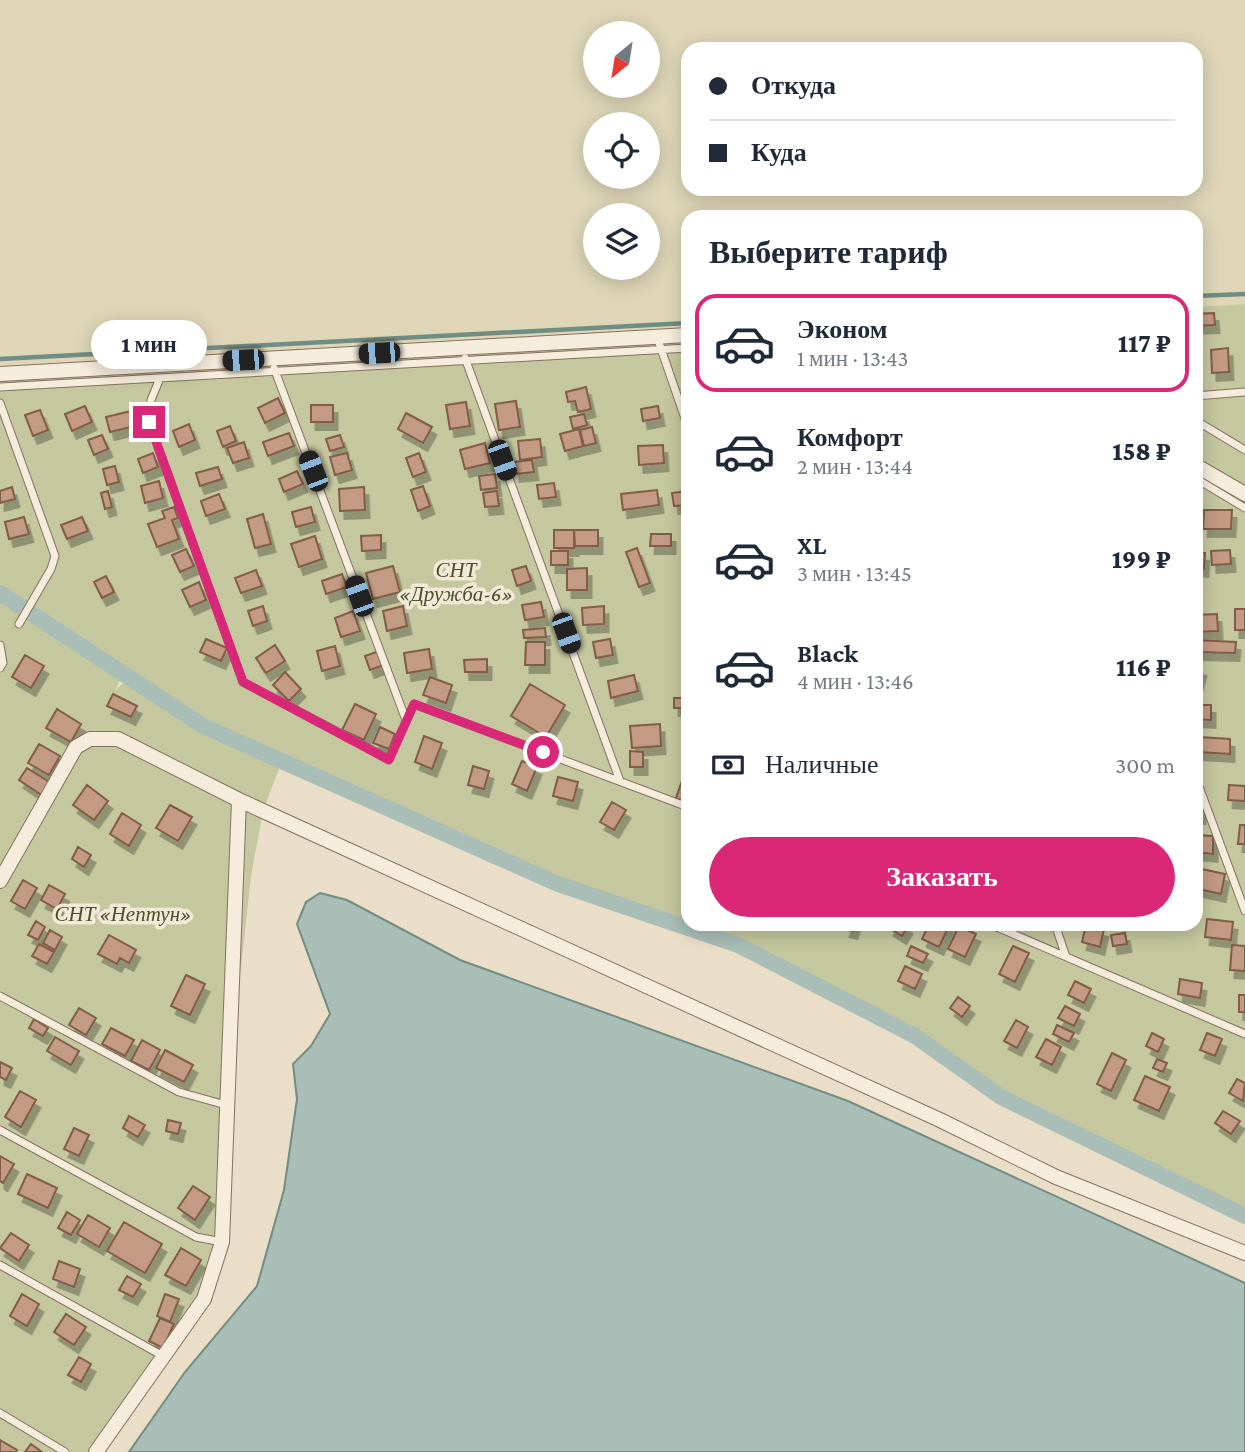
<!DOCTYPE html>
<html lang="ru">
<head>
<meta charset="utf-8">
<style>
  :root { --surface:#fff; --page:#f6f6f7; --text:#1f2937; --muted:#747a83; --line:#e0e1e3; --accent:#db2777 }
  body { margin:0; font-family:"Crimson Pro",serif; background:var(--page); color:var(--text); height:100vh; display:flex; flex-direction:column; font-size:26px; white-space:nowrap }
  * { box-sizing:border-box; margin:0 }
  p { font-size:23px; color:var(--muted) }
  .icon { flex:none; width:38px; height:38px; fill:none; stroke:currentColor; stroke-width:2; stroke-linecap:round; stroke-linejoin:round }
  .map { position:relative; flex:1; overflow:hidden }
  .side { position:absolute; left:681px; top:210px; width:522px; height:721px; display:flex; flex-direction:column; background:var(--surface); border-radius:21px; box-shadow:0 4px 18px #0003 }
  .side>* { flex:none }
  .guide { position:absolute; left:681px; top:42px; width:522px; height:154px; border-radius:21px; box-shadow:0 4px 18px #0003; display:grid; align-content:center; height:154px; padding:0 28px; background:var(--surface) }
  .needle { width:46px; rotate:210deg }
  .fabs { position:absolute; left:583px; top:21px; display:grid; gap:14px }
  .fabs a { display:grid; place-items:center; width:77px; height:77px; border-radius:50%; background:var(--surface); box-shadow:0 4px 18px #0003; font-size:35px }
  .end { position:absolute; width:32px; height:32px; margin:-16px; border:9px solid #db2777; background:#fff; box-shadow:0 0 0 4px #fff }
  .from { border-radius:50% }
  .bubble { position:absolute; height:49px; border-radius:24px; background:var(--surface); box-shadow:0 4px 18px #0003; font-size:23px; font-weight:800; line-height:49px; text-align:center }
  .car { position:absolute; width:21px; height:42px; margin:-21px -10px; border-radius:9px; box-shadow:0 0 5px 2px #0007; background:linear-gradient(#222 24%,#8ab4d8 0 40%,#222 0 76%,#8ab4d8 0 86%,#222 0) }
  .guide b { display:flex; align-items:center; gap:24px; height:66px; font-size:26px }
  .guide b+b { border-top:2px solid var(--line) }
  .guide i { width:18px; height:18px; background:var(--text) }
  ul { padding:0; list-style:none }
  li { display:flex; align-items:center; gap:21px; height:98px; margin:0 14px 10px; padding:0 14px; border:4px solid transparent; border-radius:21px }
  li div { flex:1 }
  li b { display:block; font-size:26px }
  li em { font-style:normal; font-weight:800 }
  li.active { border-color:var(--accent) }
  li>.icon { width:63px; height:63px; stroke-width:1.5 }
  h2 { padding:0 28px; font-size:32px; line-height:84px }
  .pay { display:flex; align-items:center; gap:18px; height:77px; padding:0 28px; font-size:26px }
  .pay p { margin-inline-start:auto }
  .button { display:flex; gap:14px; margin-top:auto; padding:14px 28px }
  .button a { flex:1; height:80px; border-radius:42px; background:var(--accent); color:#fff; font-size:28px; font-weight:800; line-height:80px; text-align:center }
  .map>svg:first-child { display:block }
  .farmland { fill:#ded6b7; fill-rule:evenodd }
  .green { fill:#c5c79e }
  .water { fill:#a9beb7; stroke:#718c83; stroke-width:2 }
  .lines { fill:none; stroke-linecap:round; stroke-linejoin:round }
  .stream { stroke:#718c83; stroke-width:4.5 }
  .canal { stroke:#a9beb7; stroke-width:16 }
  .building { fill:#c39a83; stroke:#805b48; stroke-width:2; filter:url(#shadow) }
  .lane-casing { stroke:#847160; stroke-width:9 }
  .street-casing { stroke:#847160; stroke-width:16 }
  .lane { stroke:#f5ecdb; stroke-width:7 }
  .street { stroke:#f5ecdb; stroke-width:14 }
  .route { stroke:#db2777; stroke-width:9 }
  .labels { text-anchor:middle; dominant-baseline:central; stroke-width:7; stroke-linejoin:round; paint-order:stroke }
  .park-label { font-size:21px; font-style:italic; fill:#49502a; stroke:#f2e9d8 }
</style>
</head>
<body>
<div class="map">
<svg width="1245" height="1452" viewBox="0 0 1245 1452">
  <defs>
    <filter id="shadow"><feDropShadow dx="4.5" dy="8" stdDeviation="0" flood-color="#0004"/></filter>
  </defs>
  <rect width="100%" height="100%" fill="#eadec9"/>
  <path class="farmland" d="M0,0H1245V304L1195,307V217H688V335L0,374ZM595,33H648V86H595ZM688,49H1195V189H688ZM595,124H648V177H595ZM595,215H648V268H595Z"/>
  <path class="green" d="M1245,304V1216L1001,1097L915,1036L738,945L558,884L203,726L123,674L115,691L125,681L205,730L256,754L279,769L263,811L251,876L226,1105L222,1242L204,1299L96,1452H0V374L688,335V924H1195V307Z"/>
  <path class="water" d="M320,893L347,900L460,960L848,1101L1245,1283V1452H129L185,1372L257,1286L284,1190L297,1099L293,1064L311,1046L330,1014L297,924L306,902Z"/>
  <g class="lines">
    <path class="stream" d="M1195,296L1245,294
      M0,359L688,323"/>
    <path class="canal" d="M0,593L203,726L558,884L738,945L915,1036L1001,1097L1245,1216"/>
  </g>
  <path class="building" d="M1214,313L1215,325L1195,326V314Z
    M1228,348L1229,372L1212,373L1211,350Z
    M586,387L591,409L578,412L575,401L568,402L566,392Z
    M683,394H688V415H685Z
    M278,398L285,413L265,423L258,408Z
    M516,401L520,427L499,430L495,404Z
    M466,402L470,426L450,429L446,405Z
    M311,405H333V422H311Z
    M85,406L92,422L72,431L65,414Z
    M658,406L660,418L643,421L641,409Z
    M40,410L48,430L33,436L25,415Z
    M131,411L135,426L110,432L106,417Z
    M406,413L432,427L423,443L398,429Z
    M584,414L587,425L573,429L570,417Z
    M189,424L195,440L179,447L173,431Z
    M230,426L236,441L223,447L217,431Z
    M592,427L596,443L584,446L580,430Z
    M579,429L583,446L565,451L560,434Z
    M289,433L294,446L268,456L263,442Z
    M102,435L108,449L94,455L88,440Z
    M340,435L344,447L330,451L326,439Z
    M540,439L542,457L520,460L518,441Z
    M244,442L249,458L233,463L227,448Z
    M485,443L490,463L465,469L460,450Z
    M663,445L664,463L639,465L638,446Z
    M153,453L158,467L143,473L138,459Z
    M347,453L352,470L335,475L330,457Z
    M419,453L426,472L413,477L406,458Z
    M532,460L534,472L515,474L514,462Z
    M115,466L119,482L107,485L103,469Z
    M218,467L222,479L200,486L196,473Z
    M297,471L303,484L284,492L279,479Z
    M495,474L497,488L481,490L479,476Z
    M159,481L163,498L145,503L141,486Z
    M554,483L556,497L539,499L537,485Z
    M423,486L430,506L418,511L411,490Z
    M12,487L15,499L0,503V491Z
    M364,487L365,510L340,511L339,489Z
    M657,490L659,505L623,510L621,494Z
    M108,491L112,507L105,509L101,493Z
    M497,491L499,506L485,507L483,493Z
    M688,491V505L674,506L672,493Z
    M219,494L225,509L206,516L201,501Z
    M174,507L178,518L172,520L179,539L157,547L148,524L165,518L162,511Z
    M311,507L315,522L296,527L292,512Z
    M1204,510H1232L1231,529H1203Z
    M263,514L271,544L255,548L247,519Z
    M24,517L29,534L9,539L5,522Z
    M82,517L88,531L67,539L61,525Z
    M554,530H574V548H554Z
    M574,530H598V546H575Z
    M651,534H671V546H650Z
    M381,535V550L362,551L361,536Z
    M315,536L322,559L299,567L291,544Z
    M637,548L650,583L639,587L626,552Z
    M186,549L194,566L180,572L172,555Z
    M1230,550L1231,564L1212,565L1211,551Z
    M551,551H568V565H551Z
    M1195,552L1205,553L1204,569L1195,568Z
    M393,566L400,592L373,599L366,573Z
    M526,566L531,581L517,586L512,570Z
    M587,568V590H567V569Z
    M256,570L262,586L241,593L235,578Z
    M342,574L347,587L326,594L322,581Z
    M106,576L114,592L102,598L94,582Z
    M199,582L206,600L190,607L182,590Z
    M541,602L544,617L525,620L522,605Z
    M263,606L267,621L253,626L248,611Z
    M403,606L407,626L387,631L383,611Z
    M604,606V624L583,625L582,608Z
    M1235,609H1245V630H1235Z
    M353,611L360,631L341,637L335,618Z
    M1217,614L1218,631L1195,632V615Z
    M545,628L546,637L524,638L523,630Z
    M206,639L227,648L221,661L200,652Z
    M610,639L613,655L596,658L593,642Z
    M1195,640L1236,642L1235,653L1195,652Z
    M526,642H545V665H525Z
    M275,645L285,661L266,673L256,658Z
    M335,646L340,666L322,671L317,651Z
    M429,649L432,669L407,673L404,653Z
    M379,651L384,665L370,670L365,656Z
    M25,655L44,666L31,688L12,677Z
    M487,659V672H465L464,660Z
    M1195,666L1202,668L1198,683L1195,682Z
    M285,672L301,689L289,701L273,685Z
    M634,675L638,691L611,698L608,681Z
    M430,677L452,685L446,703L423,695Z
    M530,684L565,705L546,737L511,716Z
    M113,694L137,706L131,717L107,706Z
    M674,698H688V708H674Z
    M355,704L376,714L364,740L342,730Z
    M1195,705H1211V720L1195,719Z
    M57,709L81,724L71,742L46,728Z
    M660,724L661,746L632,748L630,726Z
    M380,727L395,734L389,749L373,743Z
    M424,736L442,743L432,769L415,762Z
    M1199,737L1230,739V754L1198,752Z
    M39,744L60,756L49,775L28,763Z
    M630,751L643,752V767H630Z
    M522,761L537,767L527,791L512,784Z
    M473,766L489,771L484,789L468,785Z
    M27,768L51,783L43,796L19,780Z
    M558,777L578,782L573,801L553,796Z
    M683,778L688,780V803L676,798Z
    M87,785L108,801L94,820L73,805Z
    M1229,785L1245,786V801L1228,800Z
    M612,802L626,810L614,830L600,822Z
    M1195,803L1202,804L1201,816H1195Z
    M170,805L192,817L178,841L156,828Z
    M122,813L141,825L129,846L110,834Z
    M1240,825H1245V844H1238Z
    M1195,835L1213,836V854L1195,852Z
    M78,847L91,855L84,867L72,859Z
    M1202,869L1225,874L1221,894L1198,889Z
    M23,880L37,888L25,909L11,901Z
    M49,885L65,894L57,909L41,900Z
    M1207,919L1233,922L1231,940L1205,937Z
    M36,921L45,927L38,940L28,935Z
    M847,924H855L853,931L845,929Z
    M891,924H905L908,926L902,936L889,928Z
    M929,924H950L939,947L922,939Z
    M1086,925L1104,929L1100,947L1082,942Z
    M959,926L976,934L965,957L948,949Z
    M50,930L62,937L55,950L43,943Z
    M1125,933L1127,944L1113,946L1111,935Z
    M109,935L136,950L129,963L120,958L117,964L98,954Z
    M39,944L54,952L47,964L32,956Z
    M1232,945L1245,946V971L1230,970Z
    M911,946L928,954L923,963L907,956Z
    M1013,946L1029,953L1015,982L999,974Z
    M905,966L922,974L915,989L898,981Z
    M186,975L205,984L190,1015L171,1006Z
    M1180,979L1202,983L1200,998L1178,994Z
    M1075,981L1091,989L1084,1003L1068,995Z
    M1239,995H1245V1012H1239Z
    M958,997L970,1006L962,1017L950,1008Z
    M1065,1006L1080,1014L1074,1026L1058,1018Z
    M79,1008L96,1018L86,1035L69,1025Z
    M34,1019L48,1028L43,1036L29,1028Z
    M1016,1020L1028,1027L1017,1048L1004,1041Z
    M1057,1025L1074,1033L1069,1042L1053,1034Z
    M111,1028L134,1040L125,1056L102,1044Z
    M1152,1033L1164,1039L1158,1052L1146,1046Z
    M1207,1033L1222,1039L1215,1056L1200,1050Z
    M55,1037L79,1051L71,1065L47,1051Z
    M1046,1039L1061,1047L1052,1065L1036,1057Z
    M142,1040L160,1050L149,1070L131,1061Z
    M165,1050L193,1065L184,1082L156,1068Z
    M1112,1053L1126,1060L1111,1091L1097,1084Z
    M1157,1059L1167,1063L1163,1072L1153,1068Z
    M0,1062L12,1068L6,1080L0,1077Z
    M1145,1076L1170,1087L1159,1111L1134,1100Z
    M1237,1079L1245,1083L1243,1101L1229,1093Z
    M20,1091L36,1100L21,1127L5,1117Z
    M1223,1111L1240,1121L1231,1134L1215,1123Z
    M129,1116L145,1125L138,1137L123,1128Z
    M168,1120L181,1123L178,1134L166,1131Z
    M74,1128L89,1135L79,1156L64,1149Z
    M0,1156L14,1164L3,1183L0,1181Z
    M27,1174L57,1188L48,1208L18,1194Z
    M193,1186L210,1197L195,1220L178,1208Z
    M67,1212L80,1220L71,1235L58,1228Z
    M88,1215L110,1228L99,1247L77,1234Z
    M124,1222L162,1244L145,1273L107,1251Z
    M11,1233L29,1245L19,1261L0,1248Z
    M181,1248L201,1260L186,1286L165,1275Z
    M59,1261L80,1269L74,1287L53,1279Z
    M127,1276L141,1284L133,1297L119,1290Z
    M22,1294L39,1304L27,1326L10,1316Z
    M165,1294L179,1299L170,1322L157,1316Z
    M66,1314L86,1327L74,1345L54,1332Z
    M160,1318L174,1324L163,1348L149,1341Z
    M79,1357L91,1364L81,1382L68,1375Z
    M0,1440L17,1450L16,1452H0Z
    M31,1444L42,1452H25Z"/>
  <g class="lines">
    <defs>
      <path id="lane" d="M657,337L688,427
        M465,358L620,781
        M274,368L406,720
        M160,378L151,400L149,422L243,682L389,759L414,704L688,807
        M0,387L688,348
        M1195,396L1245,392
        M0,403L55,556L51,569L19,624
        M1195,420L1245,450
        M1195,478L1245,508
        M0,645L3,663L0,668
        M1195,776L1245,911
        M990,924L1245,1034
        M1055,924L1065,954
        M0,996L179,1092L226,1105
        M0,1130L196,1237L222,1242
        M0,1265L163,1356
        M0,1413L65,1452"/>
      <path id="street" d="M0,374L688,335
        M1195,465L1245,494
        M0,881L76,747L90,739H118L239,800L940,1120L1056,1177L1245,1253
        M96,1452L204,1299L222,1242L239,800"/>
    </defs>
    <use href="#lane" class="lane-casing"/>
    <use href="#street" class="street-casing"/>
    <use href="#lane" class="lane"/>
    <use href="#street" class="street"/>
  </g>
  <g class="lines">
    <path class="route" d="M149,422L243,682L389,760L414,704L543,752"/>
  </g>
  <g class="labels">
    <g class="park-label">
      <text x="456" y="570">СНТ<tspan x="456" dy="24">«Дружба-6»</tspan></text>
      <text x="123" y="914">СНТ «Нептун»</text>
    </g>
  </g>
</svg>
<div class="fabs">
<a><svg class="needle" viewBox="-14 -14 28 28"><path d="M0-13l5 13h-10z" fill="#e53935"/><path d="M0 13l5-13h-10z" fill="#747a83"/></svg></a>
<a><svg class="icon" aria-label="locate" viewBox="0 0 24 24"><circle cx="12" cy="12" r="6"/><path d="M12 2v4M12 18v4M2 12h4M18 12h4"/></svg></a>
<a><svg class="icon" aria-label="layers" viewBox="0 0 24 24"><path d="M12 4l9 5-9 5-9-5zM3 14l9 5 9-5"/></svg></a>
</div>
<i class="end from" style="left:543px;top:752px"></i>
<i class="end" style="left:149px;top:422px"></i>
<div class="bubble" style="left:91px;top:320px;width:116px">1 мин</div>
<i class="car" style="left:379px;top:353px;rotate:267deg"></i>
<i class="car" style="left:243px;top:360px;rotate:267deg"></i>
<i class="car" style="left:502px;top:460px;rotate:160deg"></i>
<i class="car" style="left:313px;top:471px;rotate:339deg"></i>
<i class="car" style="left:359px;top:596px;rotate:340deg"></i>
<i class="car" style="left:566px;top:633px;rotate:160deg"></i>
<div class="guide">
<b><i class="from"></i>Откуда</b>
<b><i></i>Куда</b>
</div>
<section class="side">
<h2>Выберите тариф</h2>
<ul>
<li class="active"><svg class="icon" aria-label="car" viewBox="0 0 24 24"><path d="M5 17H2v-5l4-1 3-4h7l3 4 3 1v5h-3M9 17h6M6 11h13"/><circle cx="7" cy="17" r="2"/><circle cx="17" cy="17" r="2"/></svg><div><b>Эконом</b><p>1 мин · 13:43</p></div><em>117 ₽</em></li>
<li><svg class="icon" aria-label="car" viewBox="0 0 24 24"><path d="M5 17H2v-5l4-1 3-4h7l3 4 3 1v5h-3M9 17h6M6 11h13"/><circle cx="7" cy="17" r="2"/><circle cx="17" cy="17" r="2"/></svg><div><b>Комфорт</b><p>2 мин · 13:44</p></div><em>158 ₽</em></li>
<li><svg class="icon" aria-label="car" viewBox="0 0 24 24"><path d="M5 17H2v-5l4-1 3-4h7l3 4 3 1v5h-3M9 17h6M6 11h13"/><circle cx="7" cy="17" r="2"/><circle cx="17" cy="17" r="2"/></svg><div><b>XL</b><p>3 мин · 13:45</p></div><em>199 ₽</em></li>
<li><svg class="icon" aria-label="car" viewBox="0 0 24 24"><path d="M5 17H2v-5l4-1 3-4h7l3 4 3 1v5h-3M9 17h6M6 11h13"/><circle cx="7" cy="17" r="2"/><circle cx="17" cy="17" r="2"/></svg><div><b>Black</b><p>4 мин · 13:46</p></div><em>116 ₽</em></li>
</ul>
<div class="pay"><svg class="icon" aria-label="cash" viewBox="0 0 24 24"><path d="M3 7h18v10H3z"/><circle cx="12" cy="12" r="2"/></svg>Наличные<p>300 m</p></div>
<div class="button"><a>Заказать</a></div>
</section>
</div>
</body>
</html>
